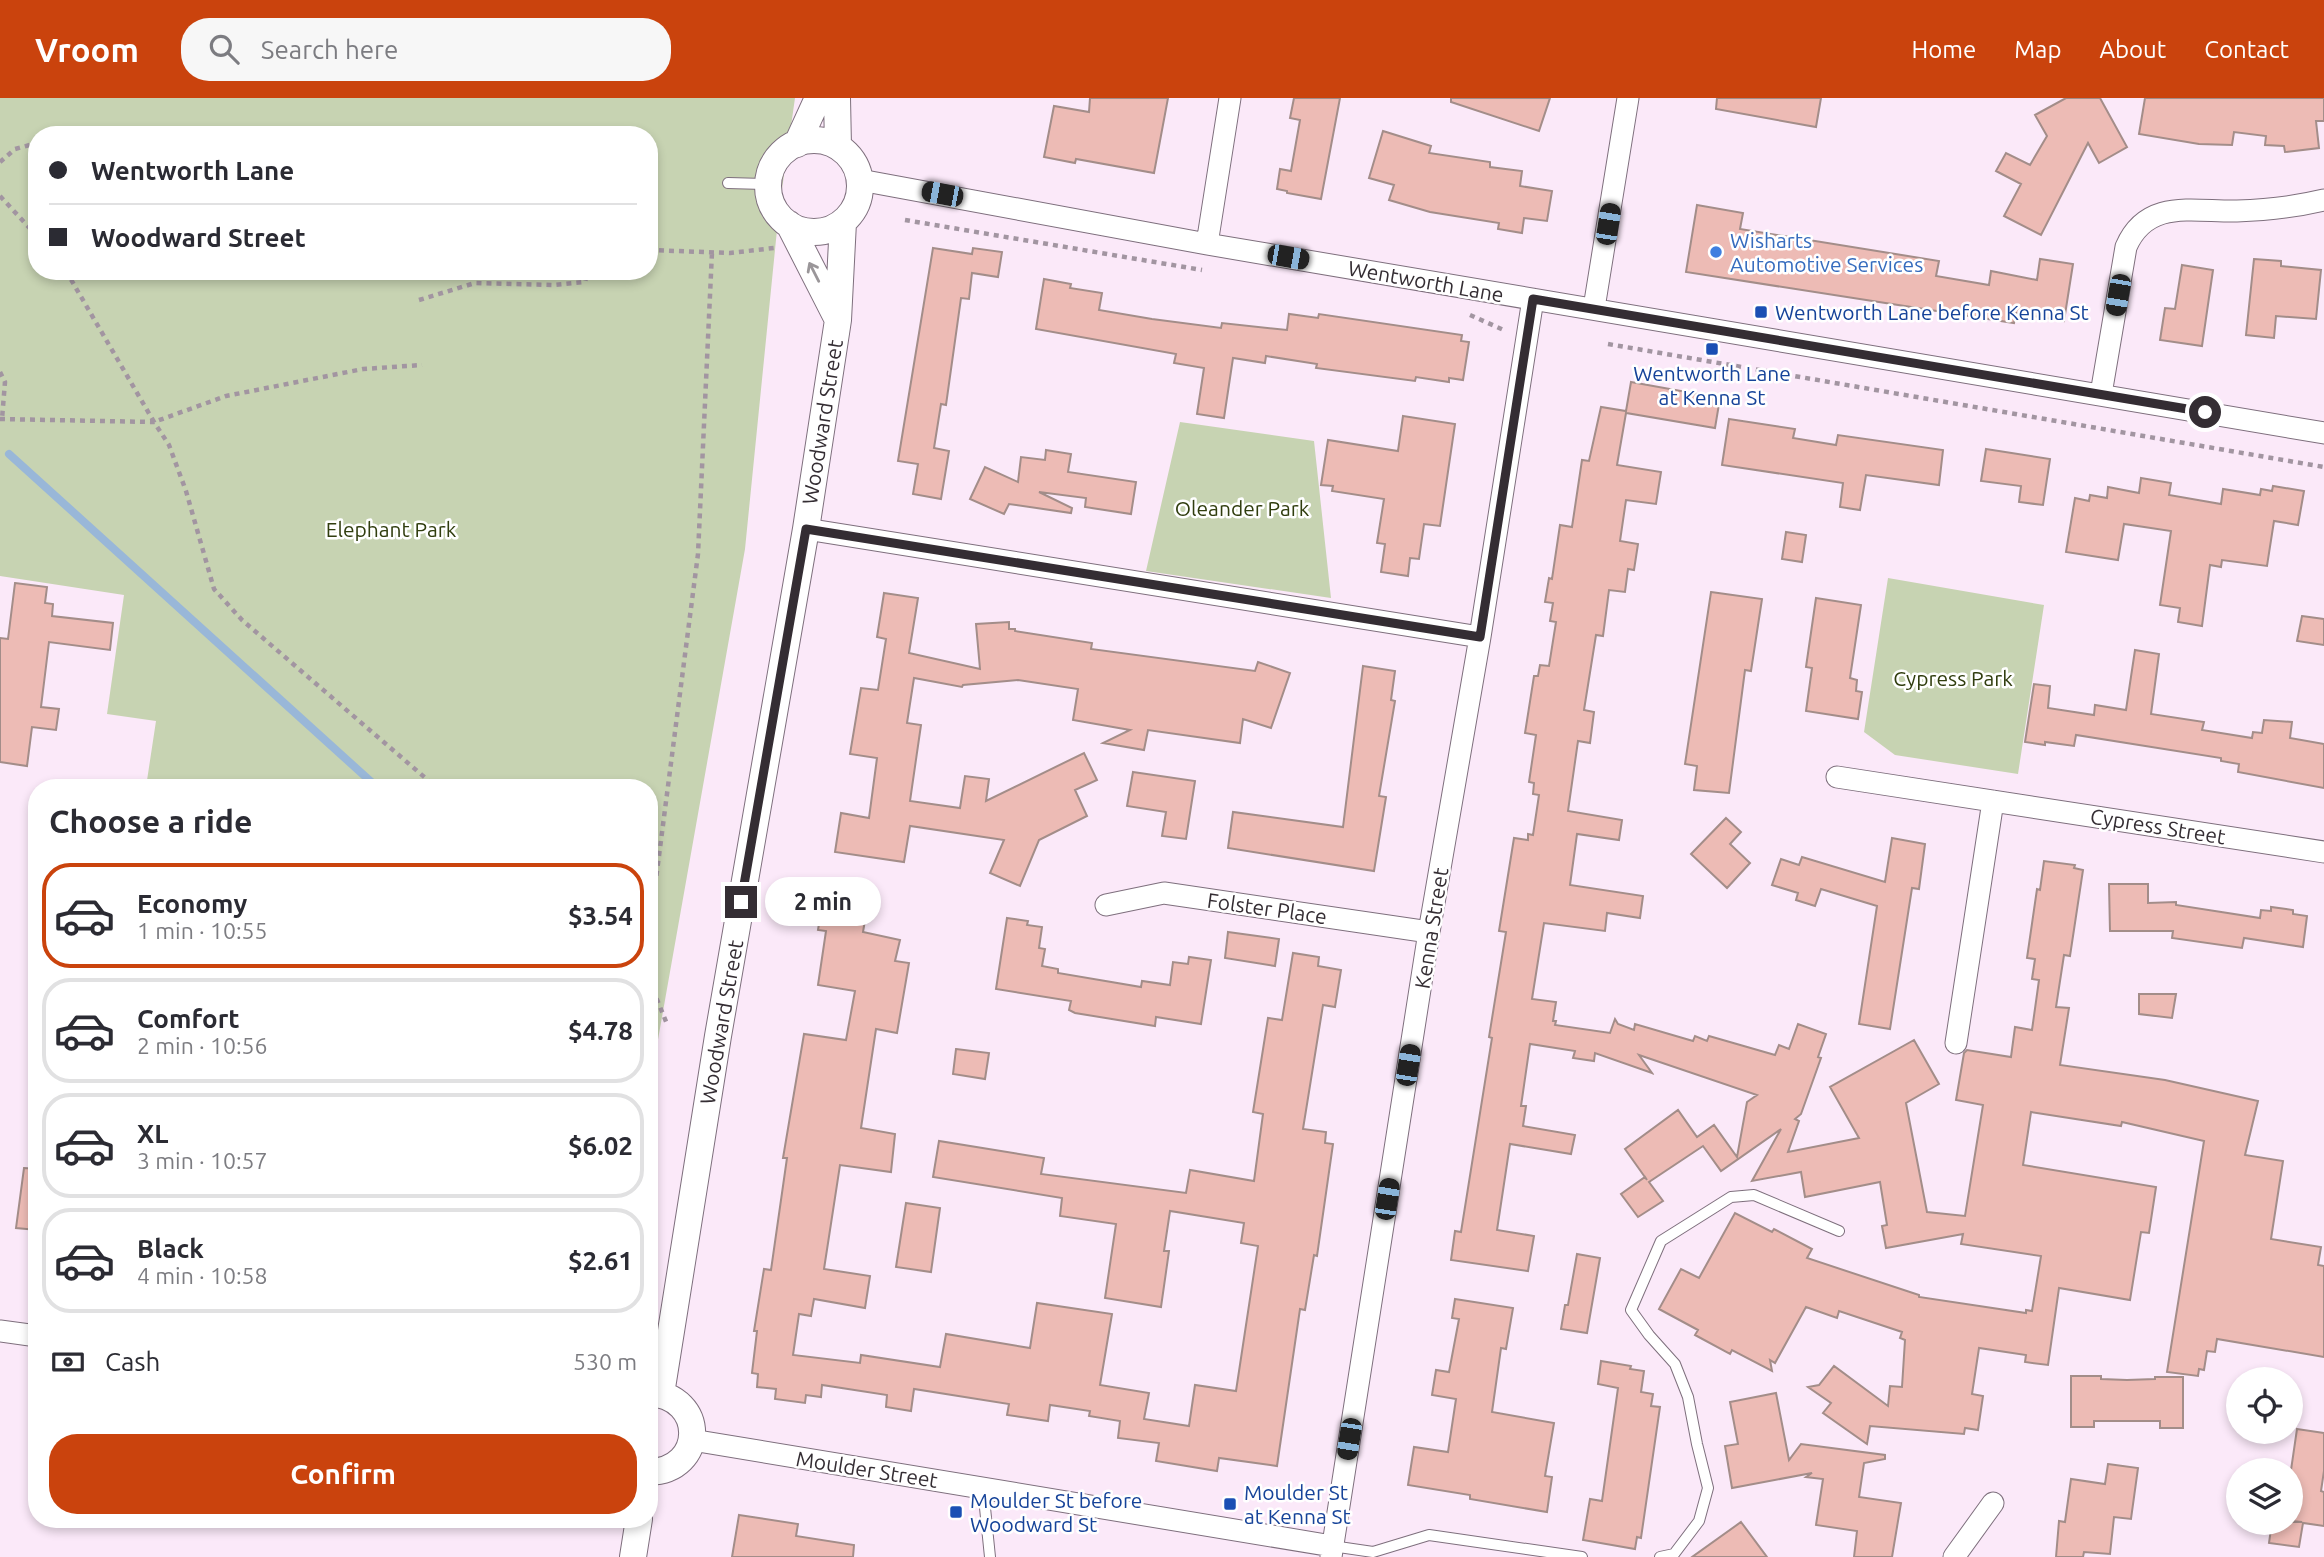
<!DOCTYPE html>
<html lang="en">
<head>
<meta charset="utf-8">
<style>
  :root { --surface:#fff; --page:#f7f7f7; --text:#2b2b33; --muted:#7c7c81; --line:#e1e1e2; --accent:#ca430d }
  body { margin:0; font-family:Ubuntu,sans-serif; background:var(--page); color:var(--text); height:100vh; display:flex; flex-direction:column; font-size:26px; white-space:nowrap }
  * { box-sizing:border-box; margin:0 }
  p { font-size:23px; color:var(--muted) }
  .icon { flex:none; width:38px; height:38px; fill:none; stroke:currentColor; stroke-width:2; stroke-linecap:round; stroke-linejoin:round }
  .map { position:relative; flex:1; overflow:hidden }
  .sheet { position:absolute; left:28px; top:681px; width:630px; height:749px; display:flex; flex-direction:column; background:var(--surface); border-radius:28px; box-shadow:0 4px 10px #0003 }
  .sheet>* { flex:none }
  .top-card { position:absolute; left:28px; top:28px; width:630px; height:154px; border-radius:28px; box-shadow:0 4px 10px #0003; display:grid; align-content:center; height:154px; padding:0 21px; background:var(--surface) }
  .tools { position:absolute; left:2226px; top:1269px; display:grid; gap:14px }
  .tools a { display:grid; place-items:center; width:77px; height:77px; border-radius:50%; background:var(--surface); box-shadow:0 4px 10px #0003; font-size:35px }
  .end { position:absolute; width:32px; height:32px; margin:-16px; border:9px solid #342d33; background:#fff; box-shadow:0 0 0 4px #fff }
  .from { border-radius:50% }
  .bubble { position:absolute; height:49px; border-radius:24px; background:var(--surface); box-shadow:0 4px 10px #0003; font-size:23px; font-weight:700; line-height:49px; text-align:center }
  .car { position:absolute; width:21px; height:42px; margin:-21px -10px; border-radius:9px; box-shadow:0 0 5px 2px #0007; background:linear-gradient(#222 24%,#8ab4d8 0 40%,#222 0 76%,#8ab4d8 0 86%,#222 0) }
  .top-card b { display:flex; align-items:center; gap:24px; height:66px; font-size:26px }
  .top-card b+b { border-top:2px solid var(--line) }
  .top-card i { width:18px; height:18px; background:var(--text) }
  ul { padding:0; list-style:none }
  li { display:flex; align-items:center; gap:21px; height:105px; margin:0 14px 10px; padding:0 7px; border:4px solid var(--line); border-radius:28px }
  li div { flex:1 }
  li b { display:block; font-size:26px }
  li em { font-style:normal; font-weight:700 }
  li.selected { border-color:var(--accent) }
  li>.icon { width:63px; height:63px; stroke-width:1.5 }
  h2 { padding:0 21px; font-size:32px; line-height:84px }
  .pay { display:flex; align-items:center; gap:18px; height:77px; padding:0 21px; font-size:26px }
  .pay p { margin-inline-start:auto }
  .button { display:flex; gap:14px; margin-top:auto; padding:14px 21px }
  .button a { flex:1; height:80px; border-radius:28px; background:var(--accent); color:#fff; font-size:28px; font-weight:700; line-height:80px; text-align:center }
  header { display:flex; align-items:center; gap:42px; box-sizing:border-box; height:98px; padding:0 35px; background:var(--accent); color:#fff }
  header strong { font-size:33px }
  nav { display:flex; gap:38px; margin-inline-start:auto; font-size:24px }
  .search { width:490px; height:63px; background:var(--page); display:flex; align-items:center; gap:18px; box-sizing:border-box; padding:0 24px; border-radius:28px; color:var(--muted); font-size:26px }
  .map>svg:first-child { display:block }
  .green { fill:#c7d3b2; fill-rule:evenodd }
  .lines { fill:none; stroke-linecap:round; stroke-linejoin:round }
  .stream { stroke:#99b7d8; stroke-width:8 }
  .building { fill:#edbbb5; stroke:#a38d89; stroke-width:2 }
  .service-casing { stroke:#7e6f7d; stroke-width:12 }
  .minor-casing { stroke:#7e6f7d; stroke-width:23 }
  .tertiary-casing { stroke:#7e6f7d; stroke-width:28 }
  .path { stroke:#a295a1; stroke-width:4.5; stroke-dasharray:5 5; stroke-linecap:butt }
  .service { stroke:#fff; stroke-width:10 }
  .minor { stroke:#fff; stroke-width:21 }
  .tertiary { stroke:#fff; stroke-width:26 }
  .oneway { stroke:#9a9699 }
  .route { stroke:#342d33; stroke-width:9 }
  .shop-dot { fill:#3f7fe0; stroke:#fff; stroke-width:2.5 }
  .transit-dot { fill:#1a4fb4; stroke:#fff; stroke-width:2.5 }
  .labels { text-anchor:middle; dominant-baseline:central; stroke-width:5; stroke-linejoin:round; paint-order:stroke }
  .shop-label { font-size:21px; fill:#366cbe; stroke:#fff; text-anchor:start }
  .street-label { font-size:21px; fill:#342d33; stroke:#fff }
  .transit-label { font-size:21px; fill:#164399; stroke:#fff; text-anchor:start }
  .park-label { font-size:21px; fill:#303d0e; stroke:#fff }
</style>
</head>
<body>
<header>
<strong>Vroom</strong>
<div class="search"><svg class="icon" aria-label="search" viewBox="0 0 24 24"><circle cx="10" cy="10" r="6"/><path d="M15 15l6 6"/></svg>Search here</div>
<nav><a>Home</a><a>Map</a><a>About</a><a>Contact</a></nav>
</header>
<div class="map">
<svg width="2324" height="1459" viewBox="0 0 2324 1459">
  <rect width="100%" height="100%" fill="#fbe9f9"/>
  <path class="green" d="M0,0H795L779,112L745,451L651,981H649V690L146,689L156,623L107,616L124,497L0,478ZM37,37H649V173H37Z
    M1180,324L1314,343L1331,500L1146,473Z
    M1888,480L2044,507L2018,676L1895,657L1864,634Z"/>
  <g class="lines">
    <path class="stream" d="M9,356L378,690"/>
  </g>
  <path class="building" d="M1090,0H1168L1154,75L1076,61L1075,65L1044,59L1054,8L1089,14Z
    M1294,0H1340L1321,101L1287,95V93L1277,91L1280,71L1291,73L1300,22L1290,20Z
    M1451,0H1550L1539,33L1451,4Z
    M1717,0H1821L1816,29L1716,11Z
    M2066,0H2100L2127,49L2099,65L2088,45L2041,137L2004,118L2021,86L1996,73L2006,55L2030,67L2047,38L2035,17Z
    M2145,0H2324V23H2316L2319,50L2285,54L2284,48L2265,47L2266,38L2234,34L2232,47L2199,46L2139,36Z
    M1383,33L1431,48L1429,55L1490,64V69L1522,73L1520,88L1552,93L1547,123L1524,120L1522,135L1498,131L1499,125L1430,114L1389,102L1394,87L1369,80Z
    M1697,107L1743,115L1740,131L1939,163L1936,178L1989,187L1991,173L2037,182L2040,161L2073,166L2064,223L2016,215L2014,225L1686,174Z
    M933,150L972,156L973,150L1002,154L998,179L972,175L969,201L961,200L946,307L941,306L934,350L949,353L941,401L913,396L918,366L898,363Z
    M2254,161L2281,163V168L2321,172L2316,221L2276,218L2274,240L2246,237Z
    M2182,167L2213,172L2202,248L2160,242L2165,210L2175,211Z
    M1044,181L1071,186L1070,190L1102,195L1099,212L1152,221L1221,230L1222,225L1287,232L1289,216L1318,220L1319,216L1462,237L1461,243L1469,244L1463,282L1449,280V284L1416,279L1415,283L1316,270L1317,266L1266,258L1265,265L1233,260L1224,320L1197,316L1204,270L1174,265L1176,256L1036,231Z
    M1631,284L1720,300L1715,330L1626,315L1617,367L1661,374L1656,406L1626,402L1620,443L1638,446L1634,472L1628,471L1625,494L1609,492L1603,538L1596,537L1584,612L1594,614L1590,645L1578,643L1568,713L1622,722L1619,742L1577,736L1570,787L1643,798L1640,820L1607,815L1605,833L1544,825L1532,901L1556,904L1553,923H1556L1555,927L1610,935L1615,921L1618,926L1634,932L1635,926L1693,943L1695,938L1707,943L1709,938L1775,957L1779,947L1789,951L1798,926L1826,936L1818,959L1821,960L1801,1016L1795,1021L1799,1023L1788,1054L1859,1040L1830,989L1914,942L1939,986L1906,1005L1927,1114L1965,1118L1983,1007L1956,1002L1964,955L1967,952L2011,959L2015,929L2032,932L2039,882L2032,881L2035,861L2027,860L2037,791L2040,792L2044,763L2075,767L2074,770L2083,772L2070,858L2064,857L2056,909L2069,910L2060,967L2165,982L2258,1003L2245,1057L2283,1063L2271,1141L2321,1149L2318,1167L2324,1168V1259L2217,1241L2215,1254L2207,1253L2204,1272L2199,1271L2198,1278L2167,1274L2204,1043L2122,1024L2121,1028L2031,1014L2023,1067L2156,1089L2149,1135L2141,1134L2130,1202L2059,1190L2048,1267L2025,1264L2026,1257L1979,1250L1972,1296L1983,1298L1978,1332L1965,1330L1964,1336L1870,1328L1867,1346L1823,1315L1831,1305L1808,1289L1819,1287L1834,1268L1888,1308L1890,1288L1902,1289L1905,1242L1900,1240L1902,1234L1839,1213L1837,1220L1806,1209L1775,1265L1770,1262L1772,1273L1732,1252L1730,1256L1695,1237L1698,1232L1659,1211L1681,1171L1699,1180L1735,1115L1772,1134L1774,1131L1812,1151L1807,1160L1919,1197V1199L2026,1215V1212L2032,1213L2041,1158L1961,1146L1963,1136L1886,1150L1882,1128L1887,1127L1880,1084L1805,1099L1801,1074L1752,1083L1781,1031L1721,1073L1703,1048L1649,1084L1663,1103L1638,1119L1621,1096L1645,1079L1647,1082L1625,1051L1678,1012L1697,1039L1714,1027L1737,1059L1747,1004L1757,997L1639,957L1652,975L1595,955L1594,963L1573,960L1575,953L1530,946L1521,1008H1526L1523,1028L1575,1037L1571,1056L1510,1046L1497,1132L1534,1138L1528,1173L1451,1162L1455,1133L1461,1134L1492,940L1489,939L1506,834L1499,833L1514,740L1528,742V736L1533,737L1539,697L1533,696L1534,685L1529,684L1536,637L1525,635L1534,578H1538L1540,567L1549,568L1556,524L1550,523L1553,505L1545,504L1549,480L1552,481L1560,427L1572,429L1582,362L1589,363L1601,309L1626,313Z
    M1403,318L1455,326L1440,428L1424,426L1419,461L1410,460L1408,478L1381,474L1385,446L1377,445L1384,401L1332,393L1333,388L1321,387L1328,342L1398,353Z
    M1729,321L1795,331L1793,340L1836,347L1838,337L1943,352L1939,387L1866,377L1860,412L1840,409L1843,385L1722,367Z
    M1986,351L2050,361L2043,407L2019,404L2021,388L1981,383Z
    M1046,352L1071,356L1068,374L1136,384L1131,416L1085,409L1086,400L1039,394L1072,410L1071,415L1009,406L1004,416L970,401L985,369L1018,384L1021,359L1045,362Z
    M2141,380L2171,385L2169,397L2221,406L2223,391L2260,397L2261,391L2272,393L2273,388L2304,393L2298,427L2274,423L2267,468L2222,462L2221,469L2210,467L2202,528L2178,524L2180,510L2160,507L2171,433L2124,426L2118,462L2066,454L2075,400L2089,403L2090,397L2107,400L2108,389L2139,395Z
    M1786,434L1806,437L1802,464L1782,461Z
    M15,485L47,489L45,505L53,506L52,518L113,525L110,552L49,544L41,609L59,611L56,632L32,629L27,668L0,664V540L8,541Z
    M1711,494L1762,501L1751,573L1745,572L1729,695L1694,692L1697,668L1685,666Z
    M884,495L918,500L909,555L980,571L976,526L1009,524V531H1015V533L1092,545L1091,551L1255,573L1258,564L1290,575L1271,630L1243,621L1240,645L1148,632L1144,652L1103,645L1130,632L1073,622L1078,591L1018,582L963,587L962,589L914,580L907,625L921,627L910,703L960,710L965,678L989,681L986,703L1084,655L1097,682L1075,692L1087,718L1039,742L1020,788L990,775L1004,742L910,728L904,764L835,754L841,715L869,720L877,660L850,656L861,590L878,592L886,541L877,539Z
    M1816,500L1861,507L1850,580L1857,582L1856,593L1862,594L1858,621L1806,613L1812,570L1806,569Z
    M2302,518L2324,521V547L2297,543Z
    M2135,552L2159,556L2151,616L2204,624L2202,632L2252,640L2253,634L2262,635L2264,622L2292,624L2290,640L2324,646V690L2238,674L2239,666L2221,663V660L2076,637L2074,648L2045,644V647L2025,644L2034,586L2050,588L2048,610L2094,617L2095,607L2126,612Z
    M1363,568L1395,573L1391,602L1395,603L1379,698L1386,699L1374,773L1228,750L1233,714L1343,729Z
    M1133,674L1195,683L1186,741L1162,738L1166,714L1127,708Z
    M1726,720L1741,734L1730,746L1750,765L1727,790L1691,756Z
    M1892,740L1925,746L1919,791L1912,790L1890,931L1859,926L1877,808L1821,791L1815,808L1796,802L1798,795L1772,787L1781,761L1799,767L1802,759L1885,784Z
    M2109,786H2148V805L2176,804V807L2260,820L2261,812L2271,813V809L2293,812V816L2307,818L2303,849L2244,840L2242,850L2172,840L2173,833H2110Z
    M818,790L869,799L863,834L900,842L895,863L909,865L897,935L876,931L861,1030L895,1036L891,1074L840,1067L824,1171L870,1178L865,1210L814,1201L811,1218L799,1216L793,1257L860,1265L861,1257L940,1269L946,1236L1030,1250L1037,1205L1112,1216L1100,1287L1149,1295L1144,1321L1189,1328L1195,1287L1236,1293L1258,1148L1241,1145L1244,1125L1170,1113L1164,1153H1169L1161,1209L1105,1200L1116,1126L1060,1118L1062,1100L933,1079L939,1043L1044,1060L1041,1076L1186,1095L1190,1072L1254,1083L1263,1016L1253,1014L1268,920L1282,922L1293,855L1319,859L1318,868L1341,872L1335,909L1323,907L1303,1031L1326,1034L1325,1045L1333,1046L1317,1158L1314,1157L1305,1212L1300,1211L1277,1368L1219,1360L1217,1373L1156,1363L1159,1345L1118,1340L1120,1323L1089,1318L1090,1313L1050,1307L1048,1323L1007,1317L1009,1306L914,1291L911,1313L886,1309L887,1297L822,1287L821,1299L806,1297L805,1305L775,1301L776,1291L757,1289L758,1276L752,1275L757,1233H754L764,1171L771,1172L787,1060H783L804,936L846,942L855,893L818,887L826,833L818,832L821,813L814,812Z
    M1007,820L1028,823L1027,827L1042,829L1039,850L1045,851L1042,868L1058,871V875L1141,889L1142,883L1170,887L1173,864L1188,866L1189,859L1211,862L1201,926L1156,919L1155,928L1075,915L1069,912L1071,903L996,891Z
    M1228,834L1279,841L1275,868L1225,860Z
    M2139,896H2176L2172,920L2139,916Z
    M956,951L989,955L985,981L953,976Z
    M24,1070L37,1071V1132L16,1130Z
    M906,1105L940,1110L931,1174L896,1169Z
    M1577,1156L1600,1160L1587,1235L1561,1231L1565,1207H1568Z
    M1455,1201L1513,1210L1506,1251L1501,1250L1492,1314L1554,1325L1545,1378L1552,1379L1547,1414L1470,1401V1397L1408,1387L1414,1349L1448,1354L1456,1301L1432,1297L1436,1272L1449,1274L1459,1221L1452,1220Z
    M1601,1263L1631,1268L1630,1271L1644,1273L1641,1294L1653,1296L1651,1308L1660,1309L1641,1440L1637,1439L1635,1451L1583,1442L1590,1401L1602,1403L1618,1290L1598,1286Z
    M2071,1278H2101V1281L2127,1282L2155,1281V1279H2183V1330H2160V1323H2094V1329H2071Z
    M1776,1295L1789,1362L1801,1346L1885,1357V1361L1864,1365L1859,1399L1901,1405L1892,1459H1854L1857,1433L1816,1427L1823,1381L1806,1379L1812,1375L1732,1390L1725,1348L1738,1346L1730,1304Z
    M2297,1331L2324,1335V1373L2321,1393L2324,1394V1428L2303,1425L2299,1449L2269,1445L2272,1424H2302L2291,1423V1372Z
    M2108,1366L2138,1370L2131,1421L2114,1419L2110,1456L2084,1454L2083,1459H2056L2059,1423L2065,1424L2071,1381L2105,1386Z
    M739,1417L798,1426L796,1438L854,1447L853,1459H732Z
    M1741,1424L1767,1459H1692Z"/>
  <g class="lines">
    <defs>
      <path id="service" d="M728,85L768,86
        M983,1390L990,1459
        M1332,1448L1373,1454L1429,1437L1582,1459
        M1660,1459L1674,1456L1699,1423L1708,1390L1697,1346L1688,1299L1675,1266L1649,1237L1631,1212L1661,1143L1731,1099L1754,1097L1839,1133"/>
      <path id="minor" d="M860,82L1207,146L2324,335
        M1207,146L1230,0
        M1594,210L1628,0
        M2101,296L2126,149C2147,100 2194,114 2237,113C2266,112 2295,109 2324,102
        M806,431L1480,539
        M1837,679L2324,754
        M1106,807L1164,795L1429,834
        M1956,945L1993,703
        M0,1233L37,1238
        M692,1342L1332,1448
        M1331,1459L1429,834L1480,539L1533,201
        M1954,1459L1993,1405"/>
      <path id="tertiary" d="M837,0L838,48
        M768 88a46 46 0 1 1 92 0a46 46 0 1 1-92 0Z
        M797,46L818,0
        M789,126L837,220
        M649,1295C707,1298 706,1373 649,1374
        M661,1296L718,938L806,431L838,222L843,124
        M633,1459L639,1421"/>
    </defs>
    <use href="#service" class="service-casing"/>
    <use href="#minor" class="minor-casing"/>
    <use href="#tertiary" class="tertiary-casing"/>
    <path class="path" d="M0,64L15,51L37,45
      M0,98L37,138
      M905,122L1202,172
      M649,152L730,155L774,150
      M66,173L154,324L226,298L363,271L422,267
      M419,202L475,185L554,187L585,184L588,173
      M1470,217L1506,233
      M1608,246L2324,369
      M0,274L5,284L2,321
      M0,321L154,324L169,347L186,393L214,491L242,522L437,690
      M649,817L656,781L698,456L712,154
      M649,882L667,926"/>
    <use href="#service" class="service"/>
    <use href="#minor" class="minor"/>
    <use href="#tertiary" class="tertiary"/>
  </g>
  <defs><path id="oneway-shaft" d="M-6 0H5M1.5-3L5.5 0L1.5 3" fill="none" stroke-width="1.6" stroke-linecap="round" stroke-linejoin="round" transform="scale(1.75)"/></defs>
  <use class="oneway" href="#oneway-shaft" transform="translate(814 174) rotate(-117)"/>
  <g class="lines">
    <path class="route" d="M741,804L806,431L1480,539L1533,201L2205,314"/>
  </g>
  <circle class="shop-dot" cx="1716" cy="154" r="7"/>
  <g class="transit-dot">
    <rect x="1754" y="207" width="14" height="14" rx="3.5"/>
    <rect x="1705" y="244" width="14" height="14" rx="3.5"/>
    <rect x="1223" y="1399" width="14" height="14" rx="3.5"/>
    <rect x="949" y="1407" width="14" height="14" rx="3.5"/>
  </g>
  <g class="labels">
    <g class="shop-label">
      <text x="1730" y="142">Wisharts<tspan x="1730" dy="24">Automotive Services</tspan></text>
    </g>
    <g class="street-label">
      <text transform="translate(1426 183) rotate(10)">Wentworth Lane</text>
      <text transform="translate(822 324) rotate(-81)">Woodward Street</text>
      <text transform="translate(2158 728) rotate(9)">Cypress Street</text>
      <text transform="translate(1267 810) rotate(8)">Folster Place</text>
      <text transform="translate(1431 830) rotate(-81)">Kenna Street</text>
      <text transform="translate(721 924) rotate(-80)">Woodward Street</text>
      <text transform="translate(867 1371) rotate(9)">Moulder Street</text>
    </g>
    <g class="transit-label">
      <text x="1775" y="214">Wentworth Lane before Kenna St</text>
      <text x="1712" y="275" text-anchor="middle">Wentworth Lane<tspan x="1712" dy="24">at Kenna St</tspan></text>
      <text x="1244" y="1394">Moulder St<tspan x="1244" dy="24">at Kenna St</tspan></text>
      <text x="970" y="1402">Moulder St before<tspan x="970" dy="24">Woodward St</tspan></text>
    </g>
    <g class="park-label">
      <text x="1242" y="410">Oleander Park</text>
      <text x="391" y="431">Elephant Park</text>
      <text x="1953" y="580">Cypress Park</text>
    </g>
  </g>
</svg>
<div class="tools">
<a><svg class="icon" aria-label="locate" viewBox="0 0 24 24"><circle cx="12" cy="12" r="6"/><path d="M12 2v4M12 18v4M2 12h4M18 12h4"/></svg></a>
<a><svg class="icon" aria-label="layers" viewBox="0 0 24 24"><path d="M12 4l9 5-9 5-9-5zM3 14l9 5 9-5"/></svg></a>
</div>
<i class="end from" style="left:2205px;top:314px"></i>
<i class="end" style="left:741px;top:804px"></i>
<div class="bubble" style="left:765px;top:779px;width:116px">2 min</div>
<i class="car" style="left:942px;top:96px;rotate:281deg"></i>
<i class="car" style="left:1608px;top:126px;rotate:9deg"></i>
<i class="car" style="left:1288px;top:159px;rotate:100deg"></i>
<i class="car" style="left:2118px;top:197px;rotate:190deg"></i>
<i class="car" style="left:1408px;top:967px;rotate:9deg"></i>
<i class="car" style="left:1387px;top:1101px;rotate:9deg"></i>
<i class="car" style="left:1349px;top:1341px;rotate:189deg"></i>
<div class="top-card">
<b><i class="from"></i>Wentworth Lane</b>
<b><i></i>Woodward Street</b>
</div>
<section class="sheet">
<h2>Choose a ride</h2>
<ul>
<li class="selected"><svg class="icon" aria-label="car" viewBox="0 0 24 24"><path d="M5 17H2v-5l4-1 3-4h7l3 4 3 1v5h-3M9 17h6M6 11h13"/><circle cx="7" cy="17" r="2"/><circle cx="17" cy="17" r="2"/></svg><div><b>Economy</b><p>1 min · 10:55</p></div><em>$3.54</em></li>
<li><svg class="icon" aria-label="car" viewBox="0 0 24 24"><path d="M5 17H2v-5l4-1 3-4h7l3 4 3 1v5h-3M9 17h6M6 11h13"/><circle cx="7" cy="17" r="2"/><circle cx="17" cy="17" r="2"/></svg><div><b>Comfort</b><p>2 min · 10:56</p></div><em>$4.78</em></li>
<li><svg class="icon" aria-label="car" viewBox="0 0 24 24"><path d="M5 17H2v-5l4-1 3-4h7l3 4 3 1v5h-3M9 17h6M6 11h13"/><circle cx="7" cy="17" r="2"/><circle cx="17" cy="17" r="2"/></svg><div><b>XL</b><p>3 min · 10:57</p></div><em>$6.02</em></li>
<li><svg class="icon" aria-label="car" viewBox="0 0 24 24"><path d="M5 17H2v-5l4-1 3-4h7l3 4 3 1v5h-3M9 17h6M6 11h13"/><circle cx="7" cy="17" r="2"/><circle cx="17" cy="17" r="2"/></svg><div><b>Black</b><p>4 min · 10:58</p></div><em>$2.61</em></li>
</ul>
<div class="pay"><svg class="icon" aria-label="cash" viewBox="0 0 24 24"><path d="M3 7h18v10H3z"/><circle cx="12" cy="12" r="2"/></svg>Cash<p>530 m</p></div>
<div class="button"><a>Confirm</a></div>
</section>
</div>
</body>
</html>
